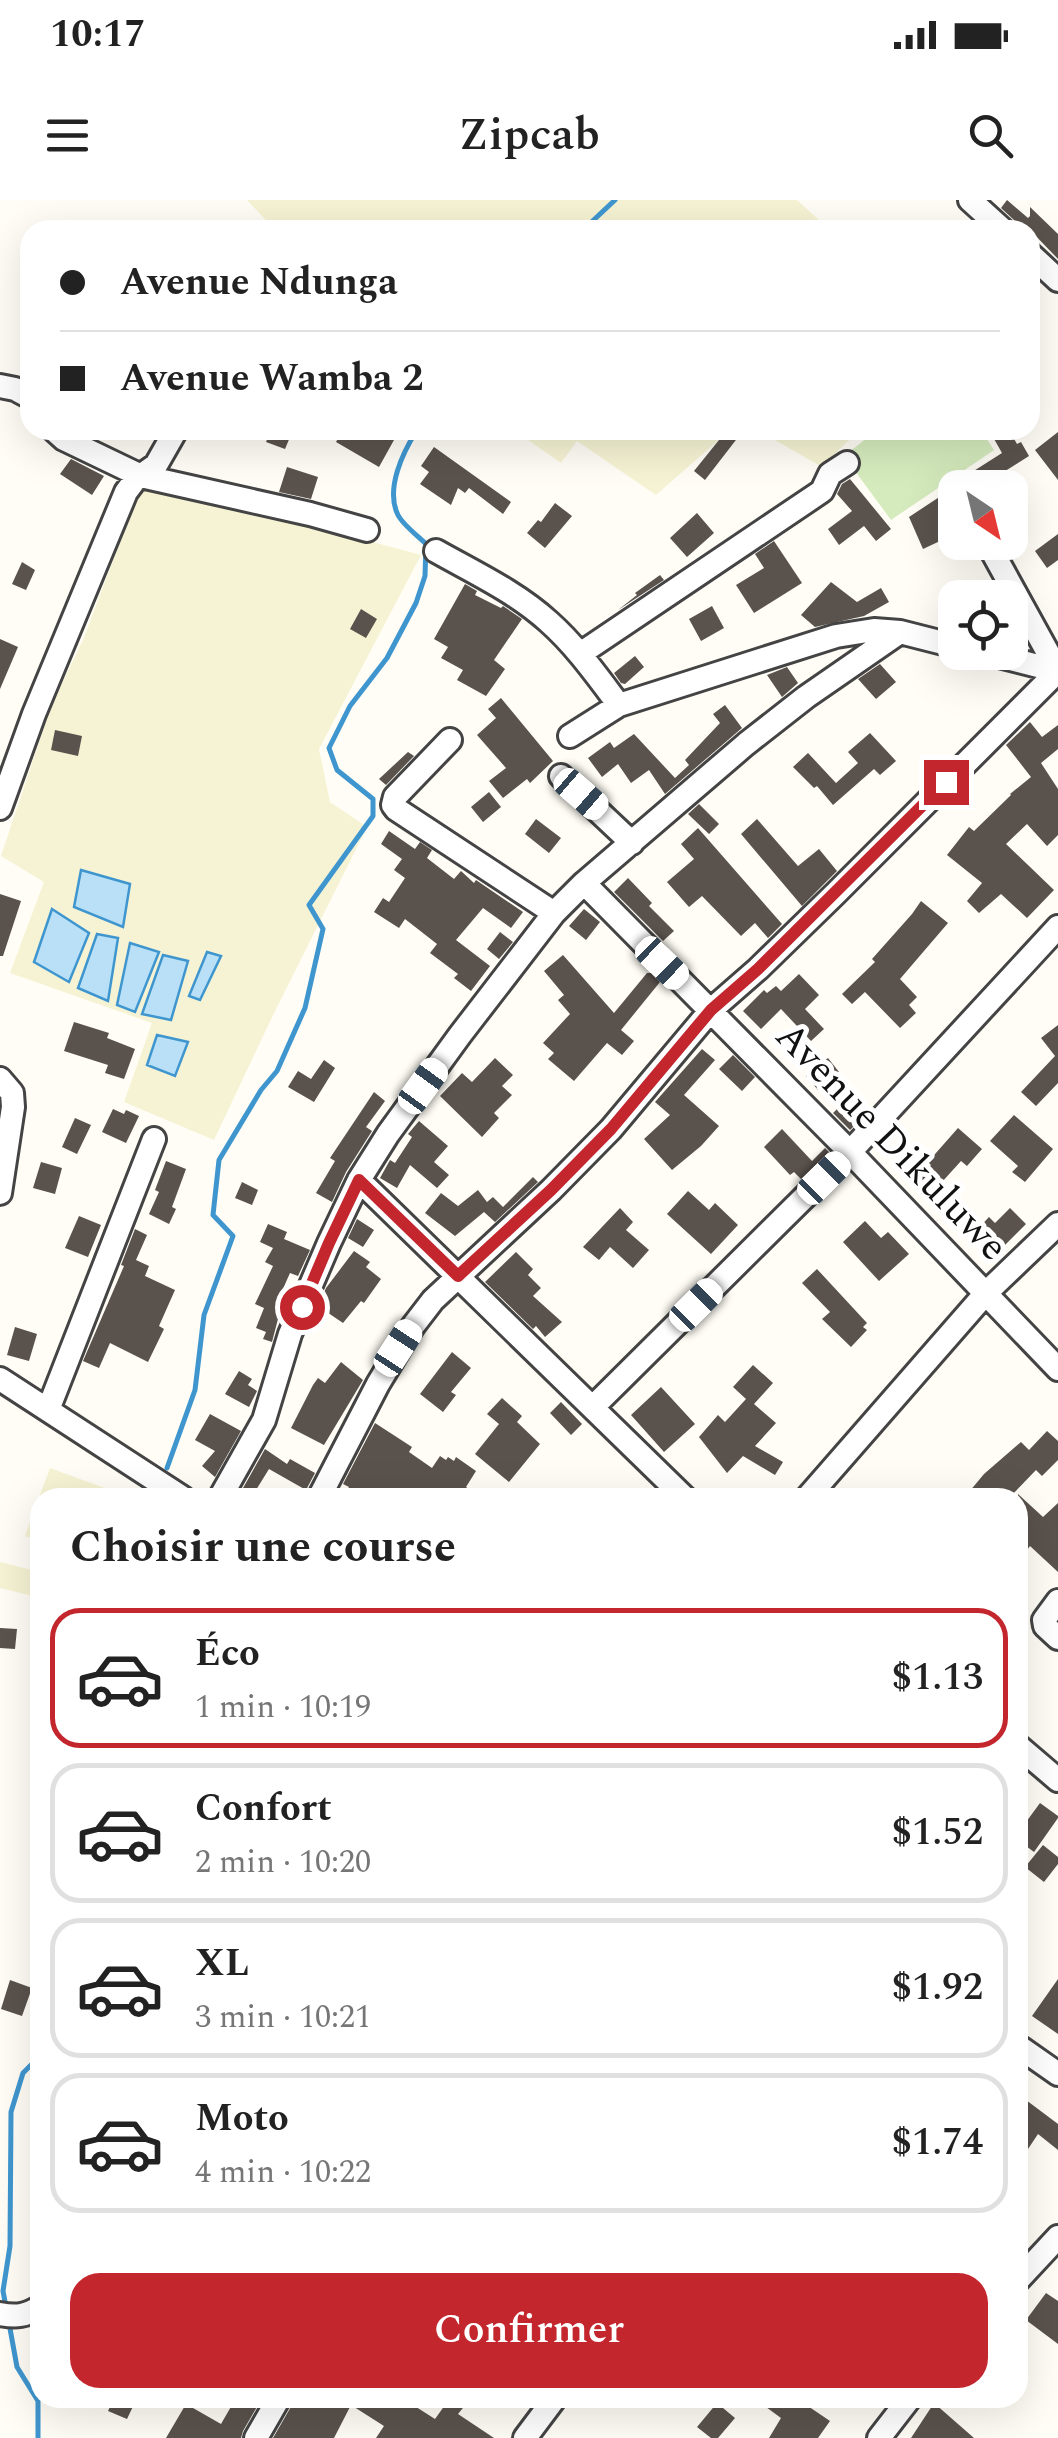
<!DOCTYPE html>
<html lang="fr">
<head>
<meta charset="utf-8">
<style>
  :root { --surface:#fff; --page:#f6f6f6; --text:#222; --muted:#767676; --line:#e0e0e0; --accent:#c4262e }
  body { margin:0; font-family:Spectral,serif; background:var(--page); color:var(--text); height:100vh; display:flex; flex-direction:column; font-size:38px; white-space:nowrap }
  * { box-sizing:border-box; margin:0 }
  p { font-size:32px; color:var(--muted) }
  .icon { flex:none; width:55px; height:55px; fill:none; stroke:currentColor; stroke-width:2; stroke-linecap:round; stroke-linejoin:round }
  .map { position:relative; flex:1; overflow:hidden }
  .panel { position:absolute; left:30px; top:1288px; width:998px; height:920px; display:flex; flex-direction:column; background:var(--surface); border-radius:30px; box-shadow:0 10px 40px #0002 }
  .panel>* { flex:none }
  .guide { position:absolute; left:20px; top:20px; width:1020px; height:220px; border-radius:30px; box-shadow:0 10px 40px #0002; display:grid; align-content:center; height:220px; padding:0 40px; background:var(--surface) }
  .needle { width:65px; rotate:145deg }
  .tools { position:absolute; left:938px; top:270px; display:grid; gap:20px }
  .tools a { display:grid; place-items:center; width:90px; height:90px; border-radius:20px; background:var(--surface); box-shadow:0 10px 40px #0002; font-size:50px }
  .end { position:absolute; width:45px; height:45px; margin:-22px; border:12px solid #c4262e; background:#fff; box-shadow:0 0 0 5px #fff }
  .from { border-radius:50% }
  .car { position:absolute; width:30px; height:60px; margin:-30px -15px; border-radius:12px; box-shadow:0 0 8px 2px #0007; background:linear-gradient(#fff 24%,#345 0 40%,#fff 0 76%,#345 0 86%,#fff 0) }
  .guide b { display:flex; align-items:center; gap:35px; height:95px; font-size:38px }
  .guide b+b { border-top:2px solid var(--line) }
  .guide i { width:25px; height:25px; background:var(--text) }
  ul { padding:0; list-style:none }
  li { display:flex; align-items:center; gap:30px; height:140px; margin:0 20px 15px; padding:0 20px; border:5px solid var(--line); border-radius:30px }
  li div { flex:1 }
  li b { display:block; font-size:38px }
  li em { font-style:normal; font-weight:600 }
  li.active { border-color:var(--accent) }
  li>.icon { width:90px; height:90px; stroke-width:1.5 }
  h2 { padding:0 40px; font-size:45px; line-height:120px }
  .cta { display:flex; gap:20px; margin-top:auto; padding:20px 40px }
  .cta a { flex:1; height:115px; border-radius:30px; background:var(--accent); color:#fff; font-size:40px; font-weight:600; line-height:115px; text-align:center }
  .status { display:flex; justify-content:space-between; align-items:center; height:70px; padding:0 50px; background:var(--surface); direction:ltr }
  .status svg { height:28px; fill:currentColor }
  header { display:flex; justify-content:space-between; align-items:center; height:130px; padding:0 40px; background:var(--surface); font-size:45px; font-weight:600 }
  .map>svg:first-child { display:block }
  .farmland { fill:#f6f3d4 }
  .green { fill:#d5ebbd }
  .water { fill:#b9e0f7; stroke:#3f96cf; stroke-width:2.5 }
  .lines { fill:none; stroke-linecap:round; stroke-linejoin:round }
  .stream { stroke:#3f96cf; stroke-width:5 }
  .building { fill:#5a524d }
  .minor-casing { stroke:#444; stroke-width:28 }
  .minor { stroke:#fff; stroke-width:22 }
  .route { stroke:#c4262e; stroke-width:12 }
  .labels { text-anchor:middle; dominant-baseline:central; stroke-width:10; stroke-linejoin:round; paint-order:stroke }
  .street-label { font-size:40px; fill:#111; stroke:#fff }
</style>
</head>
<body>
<div class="status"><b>10:17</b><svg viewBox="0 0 49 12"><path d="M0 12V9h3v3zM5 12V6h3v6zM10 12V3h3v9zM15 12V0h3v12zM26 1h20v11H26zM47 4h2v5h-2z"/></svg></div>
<header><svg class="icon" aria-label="menu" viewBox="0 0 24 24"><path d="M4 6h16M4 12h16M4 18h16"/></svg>Zipcab<svg class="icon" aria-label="search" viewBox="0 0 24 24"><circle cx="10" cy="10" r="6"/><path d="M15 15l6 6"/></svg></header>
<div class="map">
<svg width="1058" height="2238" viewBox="0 0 1058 2238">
  <rect width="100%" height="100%" fill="#fffdf5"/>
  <path class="farmland" d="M247,0H797L830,30H275Z
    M514,230H730L656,295L577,241L561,263Z
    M757,230H859L822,267Z
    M140,289L343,334L421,355L319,549L330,602L367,627L274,813L214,940L124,902L152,823L10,773L44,682L1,656L51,506L83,440Z
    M50,1268L129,1297L40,1298V1341L25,1336Z
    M0,1362L40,1372L37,1397L0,1388Z"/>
  <path class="green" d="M877,230H981L994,250L891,320L844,256Z"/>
  <path class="water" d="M81,670L130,684L123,727L74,707Z
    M52,709L89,733L69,782L34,762Z
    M97,734L118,738L108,801L78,788Z
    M130,743L159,752L135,812L117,805Z
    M207,752L221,756L200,800L189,796Z
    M163,755L188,761L171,820L142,814Z
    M157,835L188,842L175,876L147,865Z"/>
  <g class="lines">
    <path class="stream" d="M583,30L615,0
      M167,1268L195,1190L204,1115L233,1036L213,1015L219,960L261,890L277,871L305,808L323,729L309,705L373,616V599L337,570L329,548L350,506L387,458L416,403L425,376L426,344C418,336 403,325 398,315C385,289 403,252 417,230
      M6,2107L3,2091L10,2046L11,1912L23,1873L40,1856
      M9,2123L17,2167L38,2201V2238"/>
  </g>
  <path class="building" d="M1007,0L1028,18L1030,16V7L1058,34V59L1030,30H1018L1014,20L1001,8Z
    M271,230H293L285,249L266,242Z
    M343,230H376L394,240L379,267L336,242Z
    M709,230H731L739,236L705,280L694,271L719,240Z
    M989,230H1009L1017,244L1021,242L1029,256L978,288H955V334L923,349L909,317L953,288H947L1002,253Z
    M1058,232V280L1035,250Z
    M434,247L511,302L503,314L469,288L465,293L458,288L451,305L420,284L429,272L421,266Z
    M71,259L104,276L92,295L60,274Z
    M287,267L318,277L311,299L279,292Z
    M850,279L891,329L876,341L864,326L839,345L828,329L852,311L837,294L842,284Z
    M555,303L572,316L545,348L527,333L538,320L541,322Z
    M697,313L714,333L687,357L670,338Z
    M1058,334V360L1047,368L1035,351Z
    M774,341L802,383L754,413L736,385L764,368L755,354Z
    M22,362L35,370L26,390L12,384Z
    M660,375L664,380L618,410L637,395L635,393Z
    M831,382L857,402L881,388L889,402L864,416L815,427L801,415Z
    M465,384L477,391L475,395L501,408L503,406L522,419L494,460L505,469L486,496L457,480L463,470L441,458L448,447L434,439Z
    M712,406L724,428L701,441L689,419Z
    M361,409L377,419L366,438L350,429Z
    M0,439L18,447L0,489Z
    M635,456L644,467L625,484L621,483L614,473Z
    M880,464L896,482L876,499L858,479Z
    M787,467L798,483L782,497L767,475Z
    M501,498L553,561L530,583L527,579L503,598L489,581L506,568L477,535L496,518L488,509Z
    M725,505L742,528L665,594L649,570L631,583L618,564L602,577L588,558L610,542L614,548L634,534L675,578L689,565L685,560L720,523L713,514Z
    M1030,522L1042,537L1058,525V549L1041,563L1058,589V635L1047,646L1027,624L1006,644L1054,690L1027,718L1001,694L979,713L967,701L982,683L947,655L969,627L974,631L1011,595L1010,594L1031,577L1006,545Z
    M55,530L82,536L78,556L51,550Z
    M870,533L896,561L880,575L874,569L833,605L817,586L814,588L793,567L808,553L836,583L858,563L848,552Z
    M408,552L414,556L386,585L379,579Z
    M489,592L501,607L483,622L471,607Z
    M699,604L719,624L709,634L688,614Z
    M536,619L561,638L549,653L525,634Z
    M757,619L798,666L819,649L837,671L802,706L741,634Z
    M698,628L782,724L768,738L755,723L741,736L702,696L689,707L667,682L694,659L681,644Z
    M389,631L415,649L420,642L432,650L427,658L454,679L461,671L474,683L476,680L523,712L511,728L483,708L456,740L490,766L471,791L454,778L458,774L430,753L437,744L405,719L399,728L374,712L383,698L389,702L405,678L394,670L402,659L381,644Z
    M628,678L652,703L649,706L674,731L663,741L614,692Z
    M0,694L21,701L3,756H0Z
    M921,701L948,723L900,779L917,797L909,805L916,813L900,828L865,792L852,804L842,794L875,762L872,759L912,714Z
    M584,709L600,722L586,740L569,726Z
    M500,732L513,742L499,759L487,749Z
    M563,755L614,813L647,773H652L660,782L621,830L634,841L622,855L607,843L574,881L548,859L554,853L543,843L570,814L558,800L564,795L544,771Z
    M799,774L819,795L805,809L824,829L811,841L781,809L761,829L743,811L764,790L767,793L776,786L781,791Z
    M74,822L109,833L107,838L135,849L124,879L105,873L108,865L64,851Z
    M1058,825V883L1036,906L1021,892L1055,856L1041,838Z
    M702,849L715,860L684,895L719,926L701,946L672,970L644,939L670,915L655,902Z
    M733,855L755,877L742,891L719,869Z
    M495,858L513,875L502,886L512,895L494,913L499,918L482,937L440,896L462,873L472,882Z
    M828,858L839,872L818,890L806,876Z
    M324,860L335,868L314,902L288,887L298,871L311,879Z
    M374,892L385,901L366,927L372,931L346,972L332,1002L316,993L335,961L330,958Z
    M842,904L859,921L850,930L833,913Z
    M113,909L124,914L126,910L139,916L126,943L102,932Z
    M1014,915L1053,949L1025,982L1012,972L1018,966L990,941Z
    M75,918L91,925L77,954L62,947Z
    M419,921L448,946L434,962L449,975L437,988L410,965L397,988L380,978L390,960L395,963L412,937L408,934Z
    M958,928L982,949L967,966L961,961L942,982L955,995L939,1011L912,985L931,965L928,962Z
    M782,929L812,961L825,948L829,952L801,979L794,972L790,975L764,947Z
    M166,961L186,969L172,1007L176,1009L169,1024L149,1014L159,992L155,990Z
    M41,962L62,968L55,994L33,988Z
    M533,977L538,982L495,1022L484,1012L455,1036L425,1013L441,993L458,1006L478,990L487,1002L493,997L503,1007Z
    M242,982L258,990L252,1005L235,998Z
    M688,991L709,1010L715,1003L738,1025L711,1054L667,1014Z
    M620,1008L633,1022L626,1030L649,1050L633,1068L610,1047L599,1060L583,1047Z
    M1010,1008L1026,1024L997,1053L975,1032L989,1017L995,1023Z
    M79,1016L101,1025L88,1057L65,1048Z
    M357,1019L374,1030L363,1047L348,1038Z
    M865,1021L881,1038L888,1032L909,1054L879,1081L843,1042Z
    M268,1024L287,1032L284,1039L310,1050L298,1076L290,1073L278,1100L286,1104L278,1119L272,1142L263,1139L266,1132L256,1128L264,1108L255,1104L273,1066L265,1062L273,1048L260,1042Z
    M135,1029L147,1035L136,1060L149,1066L145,1076L175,1090L159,1126L164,1129L148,1162L110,1143L99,1168L83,1161L124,1066L121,1065Z
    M354,1051L370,1062L366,1067L381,1079L364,1103L361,1101L343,1123L318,1106L326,1088Z
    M516,1052L533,1069L528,1075L541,1088L533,1096L562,1122L545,1137L536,1126L533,1129L485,1082Z
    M817,1069L867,1123L863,1127L867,1130L851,1147L822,1119L830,1112L802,1083Z
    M15,1127L37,1134L29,1161L7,1155Z
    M452,1152L471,1168L451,1192L456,1195L443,1212L420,1194Z
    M341,1162L363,1180L324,1245L291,1228L313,1185L318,1178L325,1183Z
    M753,1165L773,1183L754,1204L776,1223L755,1246L783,1262L775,1275L743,1256L727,1273L699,1237L718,1215L725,1222L746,1199L733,1187Z
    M239,1171L252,1179L248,1185L257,1191L249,1207L225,1194Z
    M661,1187L695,1224L664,1252L631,1215Z
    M502,1198L522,1216L517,1222L540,1244L509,1282L475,1254L499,1224L487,1214Z
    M561,1202L582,1224L571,1235L550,1213Z
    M210,1214L241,1231L215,1277L202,1266L215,1251L195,1240Z
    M375,1223L412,1247L409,1252L432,1268L440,1256L446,1260L448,1257L454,1261L456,1257L476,1271L466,1287L480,1298H342L349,1287L343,1284Z
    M1047,1231L1058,1241V1260L1042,1276L1036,1270L1009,1298H964L984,1274L1021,1242L1029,1250Z
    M265,1249L287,1264L290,1259L315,1273L306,1290L269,1269L251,1298L238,1297Z
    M1018,1294L1043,1317L1058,1303V1372L1030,1346L1018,1362Z
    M0,1428L17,1429L15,1449L0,1448Z
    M1040,1603L1058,1616V1618L1034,1652L1018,1640V1633Z
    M1043,1645L1058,1657V1664L1044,1682L1025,1667Z
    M1058,1779V1834L1032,1816Z
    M10,1780L32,1788L22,1816L1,1809Z
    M1018,1894L1058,1924V1950L1038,1934L1028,1949L1018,1941Z
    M1046,2093L1058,2101V2144L1026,2120Z
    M114,2198H137L127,2219L108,2211Z
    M236,2198H262L243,2231L241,2238H166L186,2204L221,2224Z
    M294,2198H402L435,2219L450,2198H471L458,2214L494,2238H376L384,2226L351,2205L334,2238H273L292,2205Z
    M773,2198H796L830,2221L818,2238H769L781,2218L766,2207Z
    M717,2203L735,2218L718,2238H711L697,2227Z
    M934,2203L974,2238H911Z"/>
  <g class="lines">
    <defs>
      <path id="minor" d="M970,0L1003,30
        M1030,54L1058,80
        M0,186L15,189L30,197
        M54,230L64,239L141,276L310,314L367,330
        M436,351C475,373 516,392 549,422C576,446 597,476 619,505
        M983,452L1058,471
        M580,454L822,291L830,274L847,263
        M570,536L619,505L836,436L874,430L900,432L955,446
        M450,540L395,597L393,605L396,609L554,713
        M561,576L632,643
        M0,608L34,514L126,292L135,280L156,265L176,230
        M584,683L850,952L1058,1169
        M0,879L12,893L13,907L0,993
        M359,980L685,1298
        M0,1179L183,1298
        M593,1207L850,952L1058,727
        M48,1210L154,939
        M220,1298L264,1220L290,1134L329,1043L359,980L388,934L460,835L554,713L584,683L746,544L806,497L900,432
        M319,1298L378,1184L413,1126L433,1100L551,990L611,929L711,810L758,769L835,694L1058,471L987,342
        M807,1298L986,1093L1058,1024
        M1058,1401L1044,1420L1045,1426L1058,1438
        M1018,1546L1058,1580
        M1018,1846L1058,1874
        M1018,2080L1058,2037
        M0,2114C16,2117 26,2116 40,2107
        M256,2238L279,2198
        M525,2238L555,2198
        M879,2238L910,2198"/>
    </defs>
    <use href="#minor" class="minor-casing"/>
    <use href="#minor" class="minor"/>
  </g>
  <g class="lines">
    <path class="route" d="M302,1107L329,1043L359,980L458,1076L551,990L611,929L711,810L758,769L946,582"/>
  </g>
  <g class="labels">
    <g class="street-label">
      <text transform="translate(891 942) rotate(46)">Avenue Dikuluwe</text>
    </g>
  </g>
</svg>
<div class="tools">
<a><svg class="needle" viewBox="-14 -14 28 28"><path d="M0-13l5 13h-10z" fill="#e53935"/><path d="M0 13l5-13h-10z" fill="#767676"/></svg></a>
<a><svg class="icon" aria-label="locate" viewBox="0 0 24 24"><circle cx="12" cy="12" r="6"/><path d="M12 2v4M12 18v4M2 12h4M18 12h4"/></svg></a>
</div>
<i class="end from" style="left:302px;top:1107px"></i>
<i class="end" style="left:946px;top:582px"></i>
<i class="car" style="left:581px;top:594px;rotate:131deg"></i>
<i class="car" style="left:662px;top:763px;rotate:134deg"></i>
<i class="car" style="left:423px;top:886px;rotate:36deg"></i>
<i class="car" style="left:824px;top:978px;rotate:45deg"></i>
<i class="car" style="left:696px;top:1105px;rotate:45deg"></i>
<i class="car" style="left:398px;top:1148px;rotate:33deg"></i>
<div class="guide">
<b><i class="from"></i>Avenue Ndunga</b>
<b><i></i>Avenue Wamba 2</b>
</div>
<section class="panel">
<h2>Choisir une course</h2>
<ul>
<li class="active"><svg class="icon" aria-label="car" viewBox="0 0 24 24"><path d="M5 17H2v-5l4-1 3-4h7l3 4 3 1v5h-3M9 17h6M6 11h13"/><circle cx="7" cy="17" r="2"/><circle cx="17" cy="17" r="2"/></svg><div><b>Éco</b><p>1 min · 10:19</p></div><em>$1.13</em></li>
<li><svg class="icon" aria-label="car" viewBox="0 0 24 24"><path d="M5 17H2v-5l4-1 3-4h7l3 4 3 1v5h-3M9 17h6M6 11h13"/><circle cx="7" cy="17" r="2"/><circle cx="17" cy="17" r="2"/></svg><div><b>Confort</b><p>2 min · 10:20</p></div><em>$1.52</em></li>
<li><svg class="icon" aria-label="car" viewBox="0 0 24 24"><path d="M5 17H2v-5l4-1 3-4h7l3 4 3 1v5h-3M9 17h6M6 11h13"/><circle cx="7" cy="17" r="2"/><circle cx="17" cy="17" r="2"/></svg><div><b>XL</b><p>3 min · 10:21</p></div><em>$1.92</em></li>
<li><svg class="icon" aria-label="car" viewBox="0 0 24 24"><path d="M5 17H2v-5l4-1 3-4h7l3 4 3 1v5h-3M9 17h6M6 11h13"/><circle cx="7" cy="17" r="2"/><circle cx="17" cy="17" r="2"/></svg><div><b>Moto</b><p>4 min · 10:22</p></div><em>$1.74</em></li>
</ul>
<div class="cta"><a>Confirmer</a></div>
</section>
</div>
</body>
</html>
